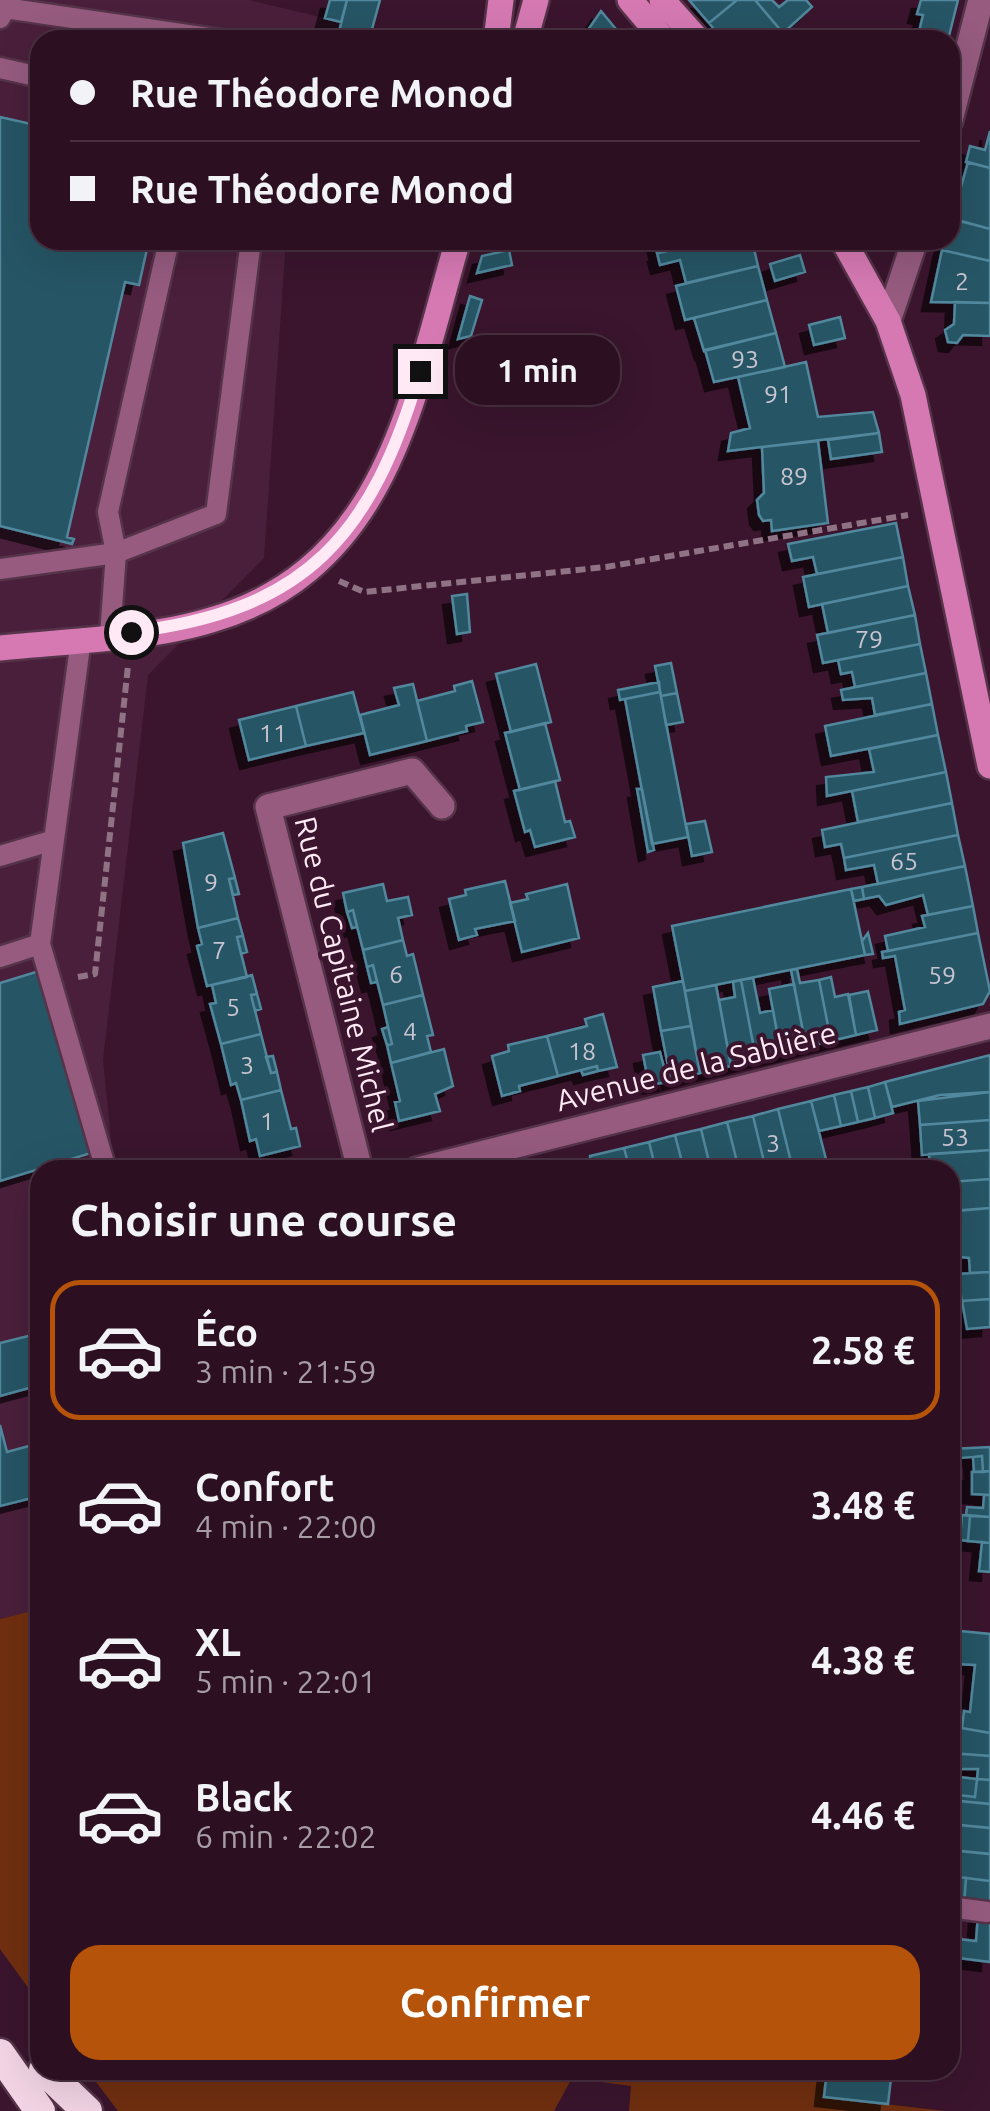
<!DOCTYPE html>
<html lang="fr">
<head>
<meta charset="utf-8">
<style>
  :root { --surface:#2c1022; --page:#34192a; --text:#f1f3f6; --muted:#a69da5; --line:#483040; --accent:#b45309 }
  body { margin:0; font-family:Ubuntu,sans-serif; background:var(--page); color:var(--text); height:100vh; display:flex; flex-direction:column; font-size:38px; white-space:nowrap }
  * { box-sizing:border-box; margin:0 }
  p { font-size:32px; color:var(--muted) }
  .icon { flex:none; width:55px; height:55px; fill:none; stroke:currentColor; stroke-width:2; stroke-linecap:round; stroke-linejoin:round }
  .map { position:relative; flex:1; overflow:hidden }
  .details { position:absolute; left:30px; top:1160px; width:930px; height:920px; display:flex; flex-direction:column; background:var(--surface); border-radius:30px; box-shadow:0 10px 40px #0002,0 0 0 2px var(--line) }
  .details>* { flex:none }
  .banner { position:absolute; left:30px; top:30px; width:930px; height:220px; border-radius:30px; box-shadow:0 10px 40px #0002,0 0 0 2px var(--line); display:grid; align-content:center; height:220px; padding:0 40px; background:var(--surface) }
  .end { position:absolute; width:45px; height:45px; margin:-22px; border:12px solid #fee9f4; background:#111; box-shadow:0 0 0 5px #111 }
  .from { border-radius:50% }
  .bubble { position:absolute; height:70px; border-radius:30px; background:var(--surface); box-shadow:0 10px 40px #0002,0 0 0 2px var(--line); font-size:32px; font-weight:700; line-height:70px; text-align:center }
  .banner b { display:flex; align-items:center; gap:35px; height:95px; font-size:38px }
  .banner b+b { border-top:2px solid var(--line) }
  .banner i { width:25px; height:25px; background:var(--text) }
  ul { padding:0; list-style:none }
  li { display:flex; align-items:center; gap:30px; height:140px; margin:0 20px 15px; padding:0 20px; border:5px solid transparent; border-radius:30px }
  li div { flex:1 }
  li b { display:block; font-size:38px }
  li em { font-style:normal; font-weight:700 }
  li.current { border-color:var(--accent) }
  li>.icon { width:90px; height:90px; stroke-width:1.5 }
  h2 { padding:0 40px; font-size:45px; line-height:120px }
  .primary-button { display:flex; gap:20px; margin-top:auto; padding:20px 40px }
  .primary-button a { flex:1; height:115px; border-radius:30px; background:var(--accent); color:#fff; font-size:40px; font-weight:700; line-height:115px; text-align:center }
  .map>svg:first-child { display:block }
  .built { fill:#4a1f3b }
  .green { fill:#702f10 }
  .building { fill:#285565; stroke:#51889d; stroke-width:2.5; filter:url(#shadow) }
  .lines { fill:none; stroke-linecap:round; stroke-linejoin:round }
  .lane-casing { stroke:#553349; stroke-width:25 }
  .street-casing { stroke:#553349; stroke-width:30 }
  .secondary-casing { stroke:#553349; stroke-width:30 }
  .highway-casing { stroke:#553349; stroke-width:35 }
  .path { stroke:#907285; stroke-width:6; stroke-dasharray:10 5; stroke-linecap:butt }
  .lane { stroke:#965b7f; stroke-width:20 }
  .street { stroke:#965b7f; stroke-width:25 }
  .secondary { stroke:#d679b3; stroke-width:25 }
  .highway { stroke:#f2d4e5; stroke-width:30 }
  .route { stroke:#fee9f4; stroke-width:12 }
  .labels { text-anchor:middle; dominant-baseline:central; stroke-width:8; stroke-linejoin:round; paint-order:stroke }
  .number-label { font-size:25px; fill:#c8c4d0 }
  .street-label { font-size:30px; fill:#fee9f4; stroke:#3a152d }
</style>
</head>
<body>
<div class="map">
<svg width="990" height="2111" viewBox="0 0 990 2111">
  <defs>
    <filter id="shadow"><feDropShadow dx="-9" dy="9" stdDeviation="0" flood-color="#0009"/></filter>
  </defs>
  <rect width="100%" height="100%" fill="#3a152d"/>
  <path class="built" d="M0,0H249L341,22L337,40H40V240H286L264,558L148,675L103,1060L114,1170H40V1609L0,1619Z"/>
  <path class="green" d="M40,1609V2004L0,1949V1619Z
    M87,2070H824V2097L945,2111H629L631,2086L572,2078L554,2111H118Z"/>
  <path class="building" d="M330,0H347L341,22L325,18Z
    M347,0H380L369,40H337Z
    M689,0H737L709,23Z
    M737,0H755L783,33L774,40H723L709,23Z
    M755,0H772L779,7L788,0H806L812,7L783,33Z
    M958,0L948,40H917L923,15L917,14L921,0Z
    M601,11L625,40H581Z
    M0,117L40,126V240H149L139,285L125,282L67,537L74,539L72,544L0,526Z
    M990,131V168L966,162L970,146L985,150Z
    M968,162L990,168V229L952,219Z
    M950,218L990,229V261L942,250L945,240H950Z
    M656,240H713L659,253Z
    M713,240H752L758,266L686,283L680,260L660,265L657,253Z
    M509,250L512,265L477,273L482,256Z
    M942,250L990,261V303L931,302Z
    M800,255L805,272L775,281L770,264Z
    M758,266L767,300L685,320L676,286Z
    M470,296L482,300L471,336L458,339Z
    M767,300L776,333L704,351L694,318Z
    M955,302L990,303V336L963,335L957,343L948,342L945,330L954,324Z
    M840,317L845,338L814,345L809,325Z
    M776,333L785,367L714,382L705,350Z
    M806,362L818,417L873,412L879,433L728,451L731,433L750,428L738,377Z
    M879,433L882,452L831,459L828,440Z
    M818,441L828,523L772,531L771,520L763,521L759,515L757,500L764,493L762,447Z
    M896,523L903,557L817,574L813,557L792,561L788,544Z
    M903,557L908,586L809,607L803,577Z
    M908,586L915,615L828,633L822,604Z
    M467,594L470,632L457,634L452,596Z
    M915,615L920,644L823,663L817,635Z
    M920,644L926,673L855,687L852,672L841,674L838,660Z
    M671,663L677,693L661,696L655,666Z
    M536,664L551,722L511,732L496,674Z
    M926,673L932,704L875,715L872,698L843,700L841,690Z
    M472,681L483,722L466,726L467,731L427,741L417,701L455,691L454,686Z
    M659,682L660,692L620,700L618,690Z
    M413,684L427,741L370,755L360,715L399,705L394,688Z
    M353,692L364,733L306,746L296,706Z
    M660,692L688,837L652,844L625,699Z
    M677,693L683,722L666,725L661,696Z
    M932,704L938,735L831,756L825,726Z
    M296,706L306,746L249,760L239,720Z
    M545,723L560,780L520,790L505,733Z
    M938,735L946,772L827,796L826,777L874,772L869,749Z
    M946,772L952,803L858,822L852,791Z
    M555,781L565,822L570,821L575,837L535,847L530,830L525,832L514,791Z
    M637,789H642L654,850L648,852Z
    M952,803L958,835L844,858L841,844L825,847L822,830Z
    M705,821L712,852L692,856L686,824Z
    M223,833L235,878L229,879L238,918L198,928L183,843Z
    M958,835L965,866L878,884L874,865L846,870L844,858Z
    M965,866L973,906L928,915L923,895L886,905L879,896L864,899L862,887Z
    M235,878L239,894L233,895L229,879Z
    M505,881L515,921L475,929L477,935L459,940L449,899L466,895L465,890Z
    M383,884L387,901L408,897L412,915L398,918L403,940L363,950L353,910L347,912L343,893Z
    M567,884L579,938L522,952L510,903L528,899L526,894Z
    M862,887L864,899L854,901L851,889Z
    M851,889L865,955L685,991L672,926Z
    M973,906L978,933L888,951L885,936L925,927L922,916Z
    M353,910L357,927L352,928L347,912Z
    M238,918L243,936L237,937L247,977L207,986L197,946L202,944L198,928Z
    M868,933L873,954L865,955L862,941Z
    M978,933L990,991L983,1004L900,1024L899,1012L905,1010L895,956L883,958L882,952Z
    M243,936L247,952L241,954L237,937Z
    M403,940L407,956L413,954L423,995L383,1005L373,965L367,967L363,950Z
    M373,965L377,982L371,983L367,967Z
    M797,969L800,983L819,980L831,1041L806,1047L791,970Z
    M39,971L91,1153L0,1181V983Z
    M252,975L257,994L251,995L261,1034L221,1044L210,1004L216,1003L212,985Z
    M831,977L835,997L848,994L856,1035L831,1041L819,980Z
    M753,978L760,1013L773,1010L781,1054L756,1059L741,980Z
    M741,980L756,1059L731,1066L719,1000L735,997L733,982Z
    M683,981L691,1026L661,1031L653,987Z
    M794,984L806,1047L781,1054L769,989Z
    M716,985L731,1066L700,1073L685,991Z
    M868,991L877,1030L856,1035L849,995Z
    M257,994L261,1009L255,1011L251,995Z
    M423,995L433,1035L427,1036L431,1052L391,1063L387,1045L392,1044L383,1005Z
    M603,1014L617,1067L598,1071L597,1066L558,1076L547,1036L587,1026L585,1019Z
    M691,1026L700,1073L671,1081L661,1031Z
    M388,1027L392,1044L387,1045L382,1029Z
    M261,1034L271,1073L277,1072L281,1090L241,1100L236,1083L231,1085L221,1044Z
    M547,1036L558,1076L519,1086L520,1091L502,1096L492,1056L509,1051L508,1045Z
    M444,1049L453,1086L435,1094L440,1111L399,1121L395,1102L400,1101L391,1063Z
    M660,1052L668,1082L649,1085L643,1055Z
    M990,1055V1092L940,1095L892,1107L885,1082Z
    M273,1056L277,1072L271,1073L266,1057Z
    M597,1066L598,1071L583,1075L581,1070Z
    M885,1082L893,1113L875,1118L868,1087Z
    M868,1087L875,1118L858,1122L851,1091Z
    M281,1090L291,1129L296,1128L300,1146L260,1156L256,1139L250,1141L241,1100Z
    M851,1091L858,1122L841,1126L834,1095Z
    M990,1092V1120L920,1125L918,1101Z
    M834,1095L841,1126L819,1131L811,1101Z
    M811,1101L828,1167L793,1170L778,1109Z
    M778,1109L793,1170H766L753,1116Z
    M753,1116L766,1170H739L727,1122Z
    M990,1120V1150L922,1155L920,1125Z
    M727,1122L739,1170H711L701,1129Z
    M701,1129L711,1170H684L675,1135Z
    M675,1135L684,1170H656L649,1142Z
    M649,1142L656,1170H630L624,1148Z
    M624,1148L630,1170H591L590,1156Z
    M990,1150V1179L950,1182V1170H930L929,1154Z
    M990,1179V1208L950,1211V1182Z
    M990,1208V1272L970,1273L969,1258L950,1256V1239L958,1237L956,1211Z
    M990,1272V1299L962,1301L957,1274Z
    M990,1299V1327L967,1329L962,1301Z
    M36,1334L40,1385L0,1396V1343Z
    M0,1425L7,1452L40,1443V1496L0,1506Z
    M990,1447V1471L983,1472L982,1456L950,1459V1449Z
    M982,1456L983,1472H974L973,1457Z
    M990,1471V1495L972,1494V1472Z
    M984,1495H990V1517L966,1515L967,1507L983,1508Z
    M962,1515L970,1516L968,1541L960,1540Z
    M970,1516L990,1517V1543L968,1541Z
    M982,1542L990,1543V1572L979,1571Z
    M950,1630L990,1634V1733L962,1728L964,1711L970,1712L975,1665L956,1664V1657L950,1656Z
    M950,1726L990,1733V1756L950,1753Z
    M950,1753L990,1756V1780L977,1779L978,1769H950Z
    M959,1777L977,1779L975,1797L958,1795Z
    M977,1779L990,1780V1804L950,1800V1785L959,1786L958,1795L975,1797Z
    M950,1800L990,1804V1828L950,1824Z
    M950,1824L990,1828V1854L950,1850Z
    M952,1850L990,1854V1881L950,1876Z
    M950,1876L966,1878L964,1905L950,1903Z
    M966,1878L990,1881V1908L964,1905Z
    M978,1915L990,1916V1962L950,1957V1938L976,1941Z
    M892,2070L888,2104L824,2097L827,2070Z"/>
  <g class="lines">
    <defs>
      <path id="lane" d="M0,18L5,8L222,40
        M0,68L40,77
        M169,240L108,512L116,553L216,514L251,240
        M0,569L116,553L110,635
        M0,856L54,840
        M40,944L106,1170
        M0,957L40,944L81,639
        M950,1907L987,1912"/>
      <path id="street" d="M950,120L981,0
        M888,321L915,240
        M360,1170L268,807L412,771L442,806
        M417,1170L990,1026"/>
      <path id="secondary" d="M630,0L664,40
        M662,0L698,40
        M496,40L501,0
        M525,40L536,0
        M843,240L888,321L913,395L990,766
        M0,648C65,641 150,639 211,620C390,568 413,393 458,240"/>
      <path id="highway" d="M0,2054L40,2111
        M44,2070L87,2111"/>
    </defs>
    <use href="#lane" class="lane-casing"/>
    <use href="#street" class="street-casing"/>
    <use href="#secondary" class="secondary-casing"/>
    <use href="#highway" class="highway-casing"/>
    <path class="path" d="M339,581L364,592L606,567L908,515
      M78,977L95,974L128,666"/>
    <use href="#lane" class="lane"/>
    <use href="#street" class="street"/>
    <use href="#secondary" class="secondary"/>
    <use href="#highway" class="highway"/>
  </g>
  <g class="lines">
    <path class="route" d="M131,632C307,611 372,535 420,371"/>
  </g>
  <g class="labels">
    <g class="number-label">
      <text x="962" y="281">2</text>
      <text x="745" y="359">93</text>
      <text x="778" y="394">91</text>
      <text x="794" y="476">89</text>
      <text x="869" y="639">79</text>
      <text x="273" y="733">11</text>
      <text x="904" y="861">65</text>
      <text x="211" y="882">9</text>
      <text x="219" y="950">7</text>
      <text x="396" y="974">6</text>
      <text x="942" y="975">59</text>
      <text x="233" y="1007">5</text>
      <text x="410" y="1031">4</text>
      <text x="582" y="1051">18</text>
      <text x="247" y="1065">3</text>
      <text x="267" y="1121">1</text>
      <text x="955" y="1137">53</text>
      <text x="773" y="1143">3</text>
    </g>
    <g class="street-label">
      <text transform="translate(344 974) rotate(76)">Rue du Capitaine Michel</text>
      <text transform="translate(696 1066) rotate(-14)">Avenue de la Sablière</text>
    </g>
  </g>
</svg>
<i class="end from" style="left:131px;top:632px"></i>
<i class="end" style="left:420px;top:371px"></i>
<div class="bubble" style="left:455px;top:335px;width:165px">1 min</div>
<div class="banner">
<b><i class="from"></i>Rue Théodore Monod</b>
<b><i></i>Rue Théodore Monod</b>
</div>
<section class="details">
<h2>Choisir une course</h2>
<ul>
<li class="current"><svg class="icon" aria-label="car" viewBox="0 0 24 24"><path d="M5 17H2v-5l4-1 3-4h7l3 4 3 1v5h-3M9 17h6M6 11h13"/><circle cx="7" cy="17" r="2"/><circle cx="17" cy="17" r="2"/></svg><div><b>Éco</b><p>3 min · 21:59</p></div><em>2.58 €</em></li>
<li><svg class="icon" aria-label="car" viewBox="0 0 24 24"><path d="M5 17H2v-5l4-1 3-4h7l3 4 3 1v5h-3M9 17h6M6 11h13"/><circle cx="7" cy="17" r="2"/><circle cx="17" cy="17" r="2"/></svg><div><b>Confort</b><p>4 min · 22:00</p></div><em>3.48 €</em></li>
<li><svg class="icon" aria-label="car" viewBox="0 0 24 24"><path d="M5 17H2v-5l4-1 3-4h7l3 4 3 1v5h-3M9 17h6M6 11h13"/><circle cx="7" cy="17" r="2"/><circle cx="17" cy="17" r="2"/></svg><div><b>XL</b><p>5 min · 22:01</p></div><em>4.38 €</em></li>
<li><svg class="icon" aria-label="car" viewBox="0 0 24 24"><path d="M5 17H2v-5l4-1 3-4h7l3 4 3 1v5h-3M9 17h6M6 11h13"/><circle cx="7" cy="17" r="2"/><circle cx="17" cy="17" r="2"/></svg><div><b>Black</b><p>6 min · 22:02</p></div><em>4.46 €</em></li>
</ul>
<div class="primary-button"><a>Confirmer</a></div>
</section>
</div>
</body>
</html>
